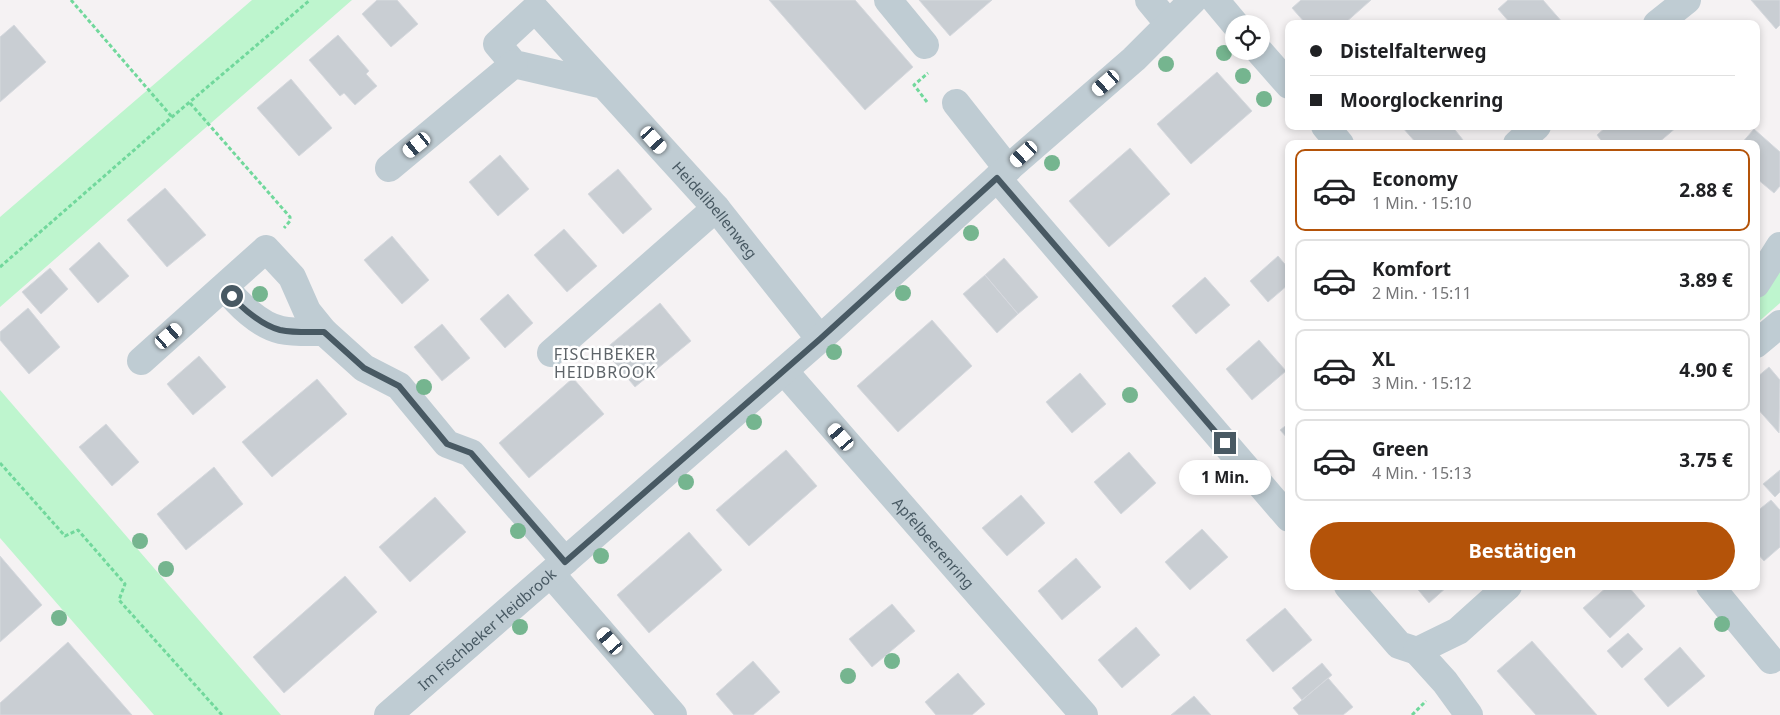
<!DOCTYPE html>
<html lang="de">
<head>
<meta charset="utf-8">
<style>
  :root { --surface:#fff; --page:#f2f2f2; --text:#202124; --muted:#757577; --line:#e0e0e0; --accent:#b45309 }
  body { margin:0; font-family:"Noto Sans",sans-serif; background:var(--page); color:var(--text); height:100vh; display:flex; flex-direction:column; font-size:19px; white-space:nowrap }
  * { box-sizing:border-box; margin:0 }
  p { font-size:16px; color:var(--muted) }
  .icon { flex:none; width:28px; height:28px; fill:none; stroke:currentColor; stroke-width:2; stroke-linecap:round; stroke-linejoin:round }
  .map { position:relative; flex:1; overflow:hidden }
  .panel { position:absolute; left:1285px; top:140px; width:475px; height:450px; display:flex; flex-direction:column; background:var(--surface); border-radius:10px; box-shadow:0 2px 8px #0003 }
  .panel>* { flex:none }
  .guide { position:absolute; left:1285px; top:20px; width:475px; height:110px; border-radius:10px; box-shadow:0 2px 8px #0003; display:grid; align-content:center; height:110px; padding:0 25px; background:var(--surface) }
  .controls { position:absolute; left:1225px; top:15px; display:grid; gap:10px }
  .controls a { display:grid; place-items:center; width:45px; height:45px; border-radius:50%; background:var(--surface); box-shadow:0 2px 8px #0003; font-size:25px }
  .end { position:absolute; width:22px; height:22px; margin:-11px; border:6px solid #485963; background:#fff; box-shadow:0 0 0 2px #fff }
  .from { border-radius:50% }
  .bubble { position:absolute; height:35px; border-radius:18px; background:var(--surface); box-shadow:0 2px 8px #0003; font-size:16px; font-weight:700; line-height:35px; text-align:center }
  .car { position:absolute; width:15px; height:30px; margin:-15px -8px; border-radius:6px; box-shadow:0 0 4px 1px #0007; background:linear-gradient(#fff 24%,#345 0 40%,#fff 0 76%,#345 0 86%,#fff 0) }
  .guide b { display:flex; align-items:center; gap:18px; height:48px; font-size:19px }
  .guide b+b { border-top:1px solid var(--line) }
  .guide i { width:12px; height:12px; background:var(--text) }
  ul { padding:9px 0 0; list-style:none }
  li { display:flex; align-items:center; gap:15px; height:82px; margin:0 10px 8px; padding:0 15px; border:2px solid var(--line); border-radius:10px }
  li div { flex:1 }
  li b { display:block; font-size:19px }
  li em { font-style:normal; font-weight:700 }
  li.active { border-color:var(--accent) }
  li>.icon { width:45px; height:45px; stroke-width:1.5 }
  .button { display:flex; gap:10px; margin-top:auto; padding:10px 25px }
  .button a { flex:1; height:58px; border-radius:30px; background:var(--accent); color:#fff; font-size:20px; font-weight:700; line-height:58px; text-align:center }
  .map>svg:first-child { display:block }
  .green { fill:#bef5ce }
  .building { fill:#c9ced3; stroke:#d6d9de }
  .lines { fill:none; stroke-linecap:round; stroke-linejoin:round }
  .path { stroke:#71d89c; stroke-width:3; stroke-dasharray:4 2.5; stroke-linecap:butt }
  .minor { stroke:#bfccd3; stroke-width:28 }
  .tree { fill:#75b58f }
  .route { stroke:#485963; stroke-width:6 }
  .labels { text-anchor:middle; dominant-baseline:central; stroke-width:5; stroke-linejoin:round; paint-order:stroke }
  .street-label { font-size:15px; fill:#485963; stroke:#fff }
  .neighbourhood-label { font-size:16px; letter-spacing:1px; fill:#5e6469; stroke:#fff }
</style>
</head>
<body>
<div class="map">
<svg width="1780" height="715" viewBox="0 0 1780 715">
  <rect width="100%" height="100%" fill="#f5f2f3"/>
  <path class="green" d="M252,0H352L0,307V217Z
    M1780,265V303L1756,324V300Z
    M0,390L281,715H154L0,538Z"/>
  <path class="building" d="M377,0H397L418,24L391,47L362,14Z
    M769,0H855L913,67L865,110Z
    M919,0H992L950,36Z
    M1301,0H1371L1344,24H1306L1292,8Z
    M1508,0H1543L1563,23L1511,24L1498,9Z
    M1751,0H1780V25L1776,29Z
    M14,25L46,62L0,102V37Z
    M338,35L369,71L366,74L377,86L355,105L344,93L340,96L309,60Z
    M1217,72L1252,111L1191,164L1157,124Z
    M291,79L332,128L299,156L257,108Z
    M1405,126H1452L1463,140L1459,144H1417L1403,128Z
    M1607,126H1678L1657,144H1604L1597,135Z
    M1754,129L1780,152V186L1774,193L1756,178V144H1741Z
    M1130,148L1170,194L1109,247L1069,201Z
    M500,155L529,189L498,216L469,182Z
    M618,169L652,209L623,234L588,194Z
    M165,188L206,235L167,267L127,220Z
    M564,229L597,266L567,292L534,255Z
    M392,236L429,280L402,304L364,260Z
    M99,242L129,276L98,303L69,269Z
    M1278,256L1289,269V284L1268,302L1250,281Z
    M1004,258L1038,297L1018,314L985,275Z
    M50,268L68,289L41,314L22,292Z
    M985,275L1018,314L997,333L963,294Z
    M1205,277L1230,305L1196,334L1172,306Z
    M508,294L533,323L505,348L480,319Z
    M660,303L691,341L635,387L604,350Z
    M28,308L60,347L29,374L0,340V332Z
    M932,320L972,366L898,432L857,386Z
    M442,324L470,358L442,381L414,347Z
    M1259,340L1286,371L1252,400L1226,369Z
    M199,356L226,387L193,415L167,384Z
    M1769,367L1780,380L1779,433L1756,407V378Z
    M1080,373L1106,404L1072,433L1046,402Z
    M573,378L604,414L529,478L499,443Z
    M317,379L347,414L272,477L242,442Z
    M1289,423V440L1280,430Z
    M106,424L139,462L112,486L79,447Z
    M786,450L817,486L749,546L716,510Z
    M1129,452L1156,483L1121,514L1094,482Z
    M214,467L243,504L186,550L157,514Z
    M1780,470V492L1775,497L1763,484Z
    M1021,495L1045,523L1007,556L982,528Z
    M435,497L466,532L410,582L379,547Z
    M1771,500L1780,510V547L1764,561L1756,552V512Z
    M1202,529L1228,557L1190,590L1165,562Z
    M689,532L722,570L649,633L617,595Z
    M0,556L42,605L0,642Z
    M1076,558L1101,587L1062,620L1038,591Z
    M345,576L377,612L284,693L253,657Z
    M1415,586H1448L1429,603Z
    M1608,586H1628L1645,606L1610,638L1583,608Z
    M892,604L915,631L872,667L849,639Z
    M1285,608L1312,640L1273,672L1246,640Z
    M1136,627L1160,655L1122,688L1098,660Z
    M1628,633L1643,649L1622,668L1607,651Z
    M1532,641L1597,715H1536L1497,671Z
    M68,642L132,715H0V703Z
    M1680,647L1705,676L1668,707L1644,679Z
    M753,661L780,692L753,715H734L716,694Z
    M1322,663L1332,675L1302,700L1292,688Z
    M958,673L985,704L972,715H936L925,702Z
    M1328,678L1353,707L1343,715H1299L1293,708Z
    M1194,696L1211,715H1171Z"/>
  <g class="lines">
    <path class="path" d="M71,0L172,117
      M927,102L914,85L928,73
      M190,103L290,217V221L284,228
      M0,267L172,117L310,0
      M0,463L65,536L78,530L125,584L119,600L222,715
      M1412,715L1426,701"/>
    <g class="minor">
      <path d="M888,0L925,45"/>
      <path d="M1149,0L1168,23"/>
      <path d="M1215,0L1235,24"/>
      <path d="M1657,24L1687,0"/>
      <path d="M1259,51L1289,85"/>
      <path id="s1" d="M604,85L514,64L497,44L535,9L716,208L820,339"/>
      <path d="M956,103L1008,169"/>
      <path d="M1325,126L1340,144"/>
      <path d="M1517,144L1537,126"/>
      <path d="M389,168L514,64"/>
      <path d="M997,178L1289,518"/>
      <path d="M1756,284L1780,246"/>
      <path d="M225,287C238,304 259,325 281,330C295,333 310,332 324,332"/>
      <path d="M1756,344L1780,324"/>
      <path d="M551,353L716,208"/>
      <path d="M141,361L266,249L292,277L307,311L324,332L364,368L399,386L447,444L471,453L565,561"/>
      <path id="s2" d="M784,371L1084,715"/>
      <path d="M551,574L673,715"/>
      <path d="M1348,586L1399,645L1417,651L1458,631L1508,586"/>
      <path d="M1710,586L1771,660"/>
      <path d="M1417,651L1445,682L1469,715"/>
      <path id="s3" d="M388,715L820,339L997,178L1134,59L1193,0"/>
    </g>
  </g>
  <g class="tree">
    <circle cx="1224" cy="53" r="8"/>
    <circle cx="1166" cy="64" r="8"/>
    <circle cx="1243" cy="76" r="8"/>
    <circle cx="1264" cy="99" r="8"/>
    <circle cx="1052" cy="163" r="8"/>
    <circle cx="971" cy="233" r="8"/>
    <circle cx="903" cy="293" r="8"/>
    <circle cx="260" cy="294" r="8"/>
    <circle cx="834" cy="352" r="8"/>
    <circle cx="424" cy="387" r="8"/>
    <circle cx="1130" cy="395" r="8"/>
    <circle cx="754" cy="422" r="8"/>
    <circle cx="686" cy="482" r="8"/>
    <circle cx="518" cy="531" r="8"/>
    <circle cx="140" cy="541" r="8"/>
    <circle cx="601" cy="556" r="8"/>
    <circle cx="166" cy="569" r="8"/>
    <circle cx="59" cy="618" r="8"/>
    <circle cx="1722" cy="624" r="8"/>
    <circle cx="520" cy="627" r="8"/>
    <circle cx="892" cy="661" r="8"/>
    <circle cx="848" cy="676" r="8"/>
  </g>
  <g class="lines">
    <path class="route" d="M232,296C242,309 264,326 280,330C295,333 310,332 324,332L364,368L399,386L447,444L471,453L565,562L820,339L997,178L1225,443"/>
  </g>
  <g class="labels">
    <g class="street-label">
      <text stroke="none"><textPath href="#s1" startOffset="440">Heidelibellenweg</textPath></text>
      <text stroke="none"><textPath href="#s2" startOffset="228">Apfelbeerenring</textPath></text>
      <text stroke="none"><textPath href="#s3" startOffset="131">Im Fischbeker Heidbrook</textPath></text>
    </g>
    <g class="neighbourhood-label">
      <text x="605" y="354">FISCHBEKER<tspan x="605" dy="18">HEIDBROOK</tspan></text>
    </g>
  </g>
</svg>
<div class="controls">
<a><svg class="icon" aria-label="locate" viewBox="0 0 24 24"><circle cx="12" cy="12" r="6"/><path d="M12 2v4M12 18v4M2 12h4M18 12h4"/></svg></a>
</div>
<i class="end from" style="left:232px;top:296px"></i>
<i class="end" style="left:1225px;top:443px"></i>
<div class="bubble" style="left:1179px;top:460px;width:92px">1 Min.</div>
<i class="car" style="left:1106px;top:83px;rotate:229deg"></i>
<i class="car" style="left:654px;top:140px;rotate:138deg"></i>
<i class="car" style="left:417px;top:145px;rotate:231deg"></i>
<i class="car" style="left:1024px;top:154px;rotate:228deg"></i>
<i class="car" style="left:169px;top:336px;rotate:49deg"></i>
<i class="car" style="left:841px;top:437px;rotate:319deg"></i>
<i class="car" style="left:610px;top:641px;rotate:319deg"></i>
<div class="guide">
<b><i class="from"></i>Distelfalterweg</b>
<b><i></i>Moorglockenring</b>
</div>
<section class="panel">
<ul>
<li class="active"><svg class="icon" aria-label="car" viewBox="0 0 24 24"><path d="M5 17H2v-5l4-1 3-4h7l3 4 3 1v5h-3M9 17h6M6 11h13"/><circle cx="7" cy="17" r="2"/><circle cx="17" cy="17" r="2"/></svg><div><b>Economy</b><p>1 Min. · 15:10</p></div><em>2.88 €</em></li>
<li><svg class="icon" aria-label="car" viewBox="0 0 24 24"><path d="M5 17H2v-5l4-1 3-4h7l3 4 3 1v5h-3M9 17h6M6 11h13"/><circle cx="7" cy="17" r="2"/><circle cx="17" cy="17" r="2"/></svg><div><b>Komfort</b><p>2 Min. · 15:11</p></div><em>3.89 €</em></li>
<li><svg class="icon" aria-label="car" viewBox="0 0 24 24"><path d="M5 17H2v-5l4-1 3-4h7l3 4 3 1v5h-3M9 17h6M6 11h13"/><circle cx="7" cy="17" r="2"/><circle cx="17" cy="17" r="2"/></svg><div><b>XL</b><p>3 Min. · 15:12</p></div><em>4.90 €</em></li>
<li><svg class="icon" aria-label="car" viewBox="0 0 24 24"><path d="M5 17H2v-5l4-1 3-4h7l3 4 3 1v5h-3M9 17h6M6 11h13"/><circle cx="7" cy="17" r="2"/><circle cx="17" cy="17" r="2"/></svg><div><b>Green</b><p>4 Min. · 15:13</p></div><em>3.75 €</em></li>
</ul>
<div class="button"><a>Bestätigen</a></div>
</section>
</div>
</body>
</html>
